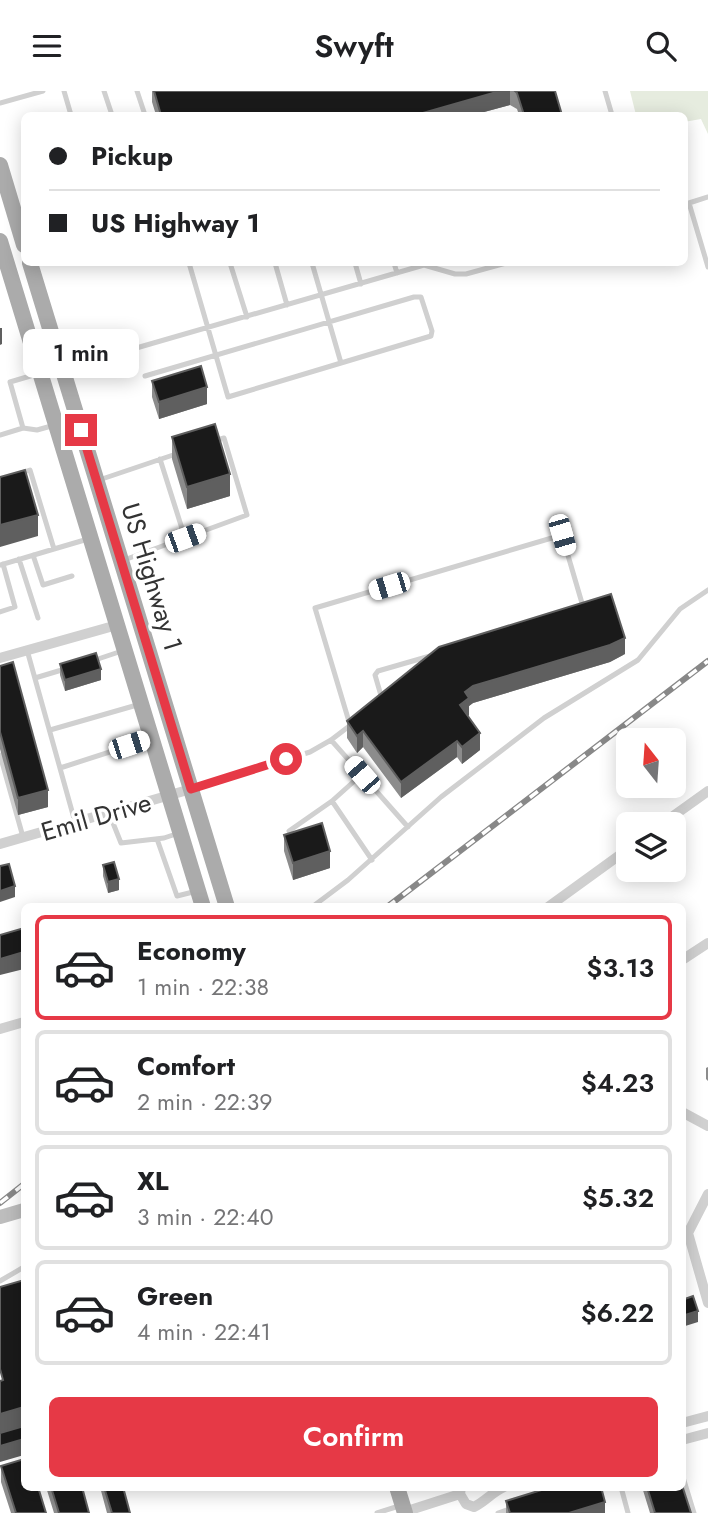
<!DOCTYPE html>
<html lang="en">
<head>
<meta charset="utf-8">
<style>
  :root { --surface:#fff; --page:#f2f2f2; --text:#202124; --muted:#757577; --line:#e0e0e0; --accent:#e63946 }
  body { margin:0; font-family:Jost,sans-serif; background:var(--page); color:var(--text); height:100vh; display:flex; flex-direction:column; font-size:26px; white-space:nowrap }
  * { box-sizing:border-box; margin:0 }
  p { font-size:23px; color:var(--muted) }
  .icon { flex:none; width:38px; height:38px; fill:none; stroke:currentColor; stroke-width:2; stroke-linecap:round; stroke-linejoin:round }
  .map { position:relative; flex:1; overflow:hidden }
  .drawer { position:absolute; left:21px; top:812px; width:665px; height:588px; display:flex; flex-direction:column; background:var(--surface); border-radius:10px; box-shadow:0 4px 18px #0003 }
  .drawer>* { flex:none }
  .guide { position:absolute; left:21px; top:21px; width:667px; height:154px; border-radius:10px; box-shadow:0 4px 18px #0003; display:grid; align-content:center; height:154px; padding:0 28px; background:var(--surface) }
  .needle { width:46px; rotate:343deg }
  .buttons { position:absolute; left:616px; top:637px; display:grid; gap:14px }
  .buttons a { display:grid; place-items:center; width:70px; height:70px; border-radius:10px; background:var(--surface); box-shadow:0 4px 18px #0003; font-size:35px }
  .end { position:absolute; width:32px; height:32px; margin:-16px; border:9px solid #e63946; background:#fff; box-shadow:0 0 0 4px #fff }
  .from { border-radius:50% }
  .bubble { position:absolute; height:49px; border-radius:10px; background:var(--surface); box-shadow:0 4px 18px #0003; font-size:23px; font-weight:600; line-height:49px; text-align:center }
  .car { position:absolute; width:21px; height:42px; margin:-21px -10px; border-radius:9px; box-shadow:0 0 5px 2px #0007; background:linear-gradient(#fff 24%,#345 0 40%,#fff 0 76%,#345 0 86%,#fff 0) }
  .guide b { display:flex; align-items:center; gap:24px; height:66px; font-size:26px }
  .guide b+b { border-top:2px solid var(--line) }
  .guide i { width:18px; height:18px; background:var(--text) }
  ul { padding:12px 0 0; list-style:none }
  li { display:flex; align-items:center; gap:21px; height:105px; margin:0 14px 10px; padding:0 14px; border:4px solid var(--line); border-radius:10px }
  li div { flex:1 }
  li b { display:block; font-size:26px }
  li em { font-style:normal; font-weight:600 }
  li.active { border-color:var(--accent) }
  li>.icon { width:63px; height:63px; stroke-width:1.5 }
  .button { display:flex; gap:14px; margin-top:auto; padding:14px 28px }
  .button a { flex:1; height:80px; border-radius:10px; background:var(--accent); color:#fff; font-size:28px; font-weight:600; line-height:80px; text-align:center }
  header { display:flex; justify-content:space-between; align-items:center; height:91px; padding:0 28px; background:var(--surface); font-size:32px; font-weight:600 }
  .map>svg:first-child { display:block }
  .green { fill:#e6ecdf }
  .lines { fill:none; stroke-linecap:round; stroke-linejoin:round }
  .service { stroke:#d0d0d0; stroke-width:5 }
  .minor { stroke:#d0d0d0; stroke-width:10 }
  .secondary { stroke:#bdbdbd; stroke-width:14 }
  .primary { stroke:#ababab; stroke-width:16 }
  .rail-casing { stroke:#888; stroke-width:6 }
  .rail { stroke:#fff; stroke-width:3.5; stroke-dasharray:10; stroke-linecap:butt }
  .wall { fill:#8c8c8c }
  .shaded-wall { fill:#5f5f5f }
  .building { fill:#1a1a1a; stroke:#5f5f5f; stroke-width:2 }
  .route { stroke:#e63946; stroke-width:9 }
  .labels { text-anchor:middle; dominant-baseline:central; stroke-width:7; stroke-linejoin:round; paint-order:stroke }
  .street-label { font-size:26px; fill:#333; stroke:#fff }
</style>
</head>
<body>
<header><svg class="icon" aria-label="menu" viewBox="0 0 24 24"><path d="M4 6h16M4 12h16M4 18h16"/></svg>Swyft<svg class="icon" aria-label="search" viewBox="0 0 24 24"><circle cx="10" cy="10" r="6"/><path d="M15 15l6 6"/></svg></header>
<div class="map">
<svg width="708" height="1422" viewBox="0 0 708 1422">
  <rect width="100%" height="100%" fill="#fff"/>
  <path class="green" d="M630,0H708V43L701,28L684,31V24H636Z"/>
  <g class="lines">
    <path class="service" d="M64,0L71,24
      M104,0L112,24
      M137,0L145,24
      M605,0L612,24
      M0,12L43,0
      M708,106L689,112L708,176
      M189,172L228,306L341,272L312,172
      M230,172L247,226
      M275,172L287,214
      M355,172L361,193
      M394,172L397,182
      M60,262L101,258L119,262
      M37,283L10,291L23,337L37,339L55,334
      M145,285L414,206H421L432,240L431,245L341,272
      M67,286L116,269L119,262L424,174L455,183H466L506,172
      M0,344L23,337
      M160,368L185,447
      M21,382L30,379L54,458L88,448
      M99,389L179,362
      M33,464L43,494L72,485
      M19,468L38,527
      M124,469L247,424L224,347L214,350
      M0,474L54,458
      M0,521L15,516L3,473
      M27,559L75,731
      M92,570L122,560
      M35,587L65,578
      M382,608L375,584L378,580L430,565
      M350,634L315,517L562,444L584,519
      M50,639L137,614
      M331,649L408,736
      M0,664L23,746
      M60,677L150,648
      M194,697L310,661L331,649L352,633
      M332,710L361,684
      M109,722L121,752L164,747L179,742
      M289,740L332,710L372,769
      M157,748L177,805L197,800
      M312,816L348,789L441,706L544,627L638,569L680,518L708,499
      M0,1190L24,1176
      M682,1383L694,1422
      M621,1396L628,1422
      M377,1422L399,1415
      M498,1422L513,1417"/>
    <path class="minor" d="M0,567L117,534
      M662,733L708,700
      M0,753L191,698
      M548,816L628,758
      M682,869L708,852
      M0,938L24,931
      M682,1021L708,1035
      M708,1103L688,1142L708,1212
      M682,1332L708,1325
      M682,1349L708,1342
      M461,1396L460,1403L466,1413L474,1416C486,1410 491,1402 504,1396
      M404,1421L460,1403"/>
    <path class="secondary" d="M0,1126L24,1119"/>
    <path class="primary" d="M0,74L24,154
      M0,150L203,816
      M30,172L227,816
      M397,1396L405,1422"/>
    <defs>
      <path id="rail" d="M387,816L708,570
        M0,1112L24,1093"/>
    </defs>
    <use href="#rail" class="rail-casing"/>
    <use href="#rail" class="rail"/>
  </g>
  <path class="wall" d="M152,0H555L562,24H519L517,18L510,14L473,24H156L152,11Z
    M152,290L207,313L159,328L152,306Z
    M172,346L230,405L187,418L172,368Z
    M625,563L610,571L473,612L469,615V624L468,625L480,659L462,673L457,666L401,707L363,656L357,662L347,647V630Z
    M60,573L101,589L65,600L60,584Z
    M0,575L48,716L18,724L0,658Z
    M284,744L330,777L293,789L284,760Z
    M103,774L119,799L108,802L103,785Z
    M23,943H24V963L23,960Z
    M708,976V990L706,988V977Z
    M1,1375L46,1422H11L1,1391Z
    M46,1396H82L89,1422H54Z
    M100,1396H123L130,1422H107Z
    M642,1396H682L691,1422H650Z
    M506,1410L605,1422H506Z"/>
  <path class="shaded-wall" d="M500,0H510V14L473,24H416Z
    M0,237H2V253L0,254Z
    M207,296V313L159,328V311Z
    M230,383V405L187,418V396Z
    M38,424V445L0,456V434Z
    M625,547V563L610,571L473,612L469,615V624L460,631V614L465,601L473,595Z
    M101,578V589L65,600V589Z
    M363,640V656L357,662V645Z
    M480,642V659L462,673V656Z
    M457,650V666L401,707V691Z
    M48,699V716L18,724V707Z
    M330,760V777L293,789V772Z
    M119,788V799L108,802V791Z
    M15,795V806L0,811V800Z
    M24,861V878L0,884V868Z
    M698,1220V1231L682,1236V1225Z
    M24,1316V1338L0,1345V1323Z
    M24,1348V1364L0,1371V1355Z
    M605,1411V1422H569Z"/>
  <path class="building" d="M154,0H500L416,24H161Z
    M515,0H555L562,24H524L517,2Z
    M201,275L207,296L159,311L152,290Z
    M215,333L230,383L187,396L172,346Z
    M25,379L38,424L0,434V386Z
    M611,503L625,547L610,554L473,595L465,601L469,607L460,614L480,642L462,656L457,650L401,691L363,640L357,645L347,630L439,556Z
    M96,562L101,578L65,589L60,573Z
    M13,571L48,699L18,707L0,641V575Z
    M322,732L330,760L293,772L284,744Z
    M114,771L119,788L108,791L103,774Z
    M9,773L15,795L0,800V775Z
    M24,837V861L0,868V844Z
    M24,1189V1316L0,1323V1290L3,1289L0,1278V1196Z
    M693,1205L698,1220L682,1225V1209Z
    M24,1335V1348L0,1355V1342Z
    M24,1368V1396H38L46,1422H16L1,1375Z
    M682,1394L691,1422H655L647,1396H682Z
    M51,1396H82L89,1422H59Z
    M104,1396H123L130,1422H112Z
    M551,1396H601L605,1411L569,1422H510L506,1410Z"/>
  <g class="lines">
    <path class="route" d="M81,339L191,698L286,668"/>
  </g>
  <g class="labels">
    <g class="street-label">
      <text transform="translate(152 486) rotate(73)">US Highway 1</text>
      <text transform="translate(96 726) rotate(-16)">Emil Drive</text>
    </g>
  </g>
</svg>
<div class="buttons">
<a><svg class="needle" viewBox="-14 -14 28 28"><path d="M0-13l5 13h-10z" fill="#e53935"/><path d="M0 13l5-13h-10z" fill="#757577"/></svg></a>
<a><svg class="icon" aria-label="layers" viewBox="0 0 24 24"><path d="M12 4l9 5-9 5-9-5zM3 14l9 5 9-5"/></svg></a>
</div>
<i class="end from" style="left:286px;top:668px"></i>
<i class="end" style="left:81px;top:339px"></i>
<div class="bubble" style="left:23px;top:238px;width:116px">1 min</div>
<i class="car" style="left:562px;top:444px;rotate:164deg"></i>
<i class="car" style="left:185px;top:447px;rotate:70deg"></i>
<i class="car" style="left:389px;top:495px;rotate:253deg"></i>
<i class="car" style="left:129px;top:654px;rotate:72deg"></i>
<i class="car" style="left:362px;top:684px;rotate:319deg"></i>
<div class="guide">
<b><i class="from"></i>Pickup</b>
<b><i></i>US Highway 1</b>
</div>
<section class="drawer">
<ul>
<li class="active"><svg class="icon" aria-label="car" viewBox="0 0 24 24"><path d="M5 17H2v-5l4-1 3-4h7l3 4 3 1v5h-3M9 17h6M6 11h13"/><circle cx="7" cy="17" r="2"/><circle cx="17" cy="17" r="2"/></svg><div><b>Economy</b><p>1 min · 22:38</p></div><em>$3.13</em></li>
<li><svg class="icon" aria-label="car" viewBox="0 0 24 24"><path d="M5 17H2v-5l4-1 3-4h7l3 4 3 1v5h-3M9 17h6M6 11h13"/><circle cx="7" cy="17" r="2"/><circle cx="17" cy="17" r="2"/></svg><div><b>Comfort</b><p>2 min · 22:39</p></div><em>$4.23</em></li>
<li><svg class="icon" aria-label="car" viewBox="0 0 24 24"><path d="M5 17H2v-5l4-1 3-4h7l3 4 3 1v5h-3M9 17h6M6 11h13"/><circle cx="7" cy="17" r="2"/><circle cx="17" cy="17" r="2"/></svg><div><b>XL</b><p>3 min · 22:40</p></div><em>$5.32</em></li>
<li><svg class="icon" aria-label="car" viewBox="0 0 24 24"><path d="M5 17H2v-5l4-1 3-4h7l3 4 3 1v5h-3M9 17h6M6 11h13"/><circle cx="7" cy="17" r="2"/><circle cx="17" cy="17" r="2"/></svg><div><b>Green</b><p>4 min · 22:41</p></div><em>$6.22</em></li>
</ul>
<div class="button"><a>Confirm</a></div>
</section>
</div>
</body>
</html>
